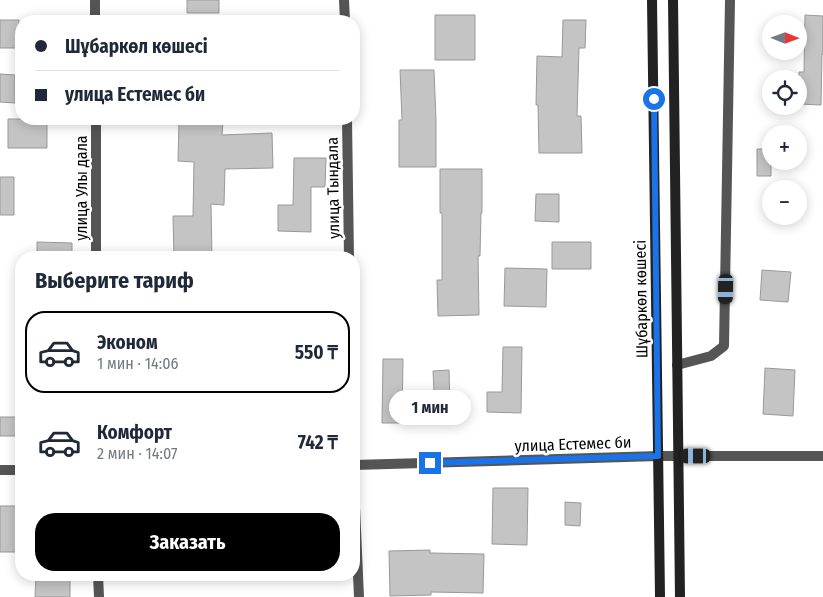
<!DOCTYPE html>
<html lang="ru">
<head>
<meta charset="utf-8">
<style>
  :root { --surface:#fff; --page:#f6f6f7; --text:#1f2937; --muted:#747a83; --line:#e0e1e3; --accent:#000 }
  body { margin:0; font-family:"Fira Sans Condensed",sans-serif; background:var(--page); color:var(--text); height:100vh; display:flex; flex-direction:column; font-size:19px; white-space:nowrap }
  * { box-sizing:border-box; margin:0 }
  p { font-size:16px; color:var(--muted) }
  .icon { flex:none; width:28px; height:28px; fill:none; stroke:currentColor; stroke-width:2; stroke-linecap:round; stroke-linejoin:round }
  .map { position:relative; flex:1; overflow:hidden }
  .details { position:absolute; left:15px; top:251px; width:345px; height:330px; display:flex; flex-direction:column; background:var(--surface); border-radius:20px; box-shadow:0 2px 12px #0003 }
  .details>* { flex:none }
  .hud { position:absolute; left:15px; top:15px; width:345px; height:110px; border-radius:20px; box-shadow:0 2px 12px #0003; display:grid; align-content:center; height:110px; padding:0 20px; background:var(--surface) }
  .needle { width:32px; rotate:91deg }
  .controls { position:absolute; left:762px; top:15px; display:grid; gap:10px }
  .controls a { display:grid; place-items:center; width:45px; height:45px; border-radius:50%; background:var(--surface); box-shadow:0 2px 12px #0003; font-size:25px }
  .end { position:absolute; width:22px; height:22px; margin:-11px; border:6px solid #1a73e8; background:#fff; box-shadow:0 0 0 2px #fff }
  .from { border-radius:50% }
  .bubble { position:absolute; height:35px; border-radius:18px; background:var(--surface); box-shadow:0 2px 12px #0003; font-size:16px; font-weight:700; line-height:35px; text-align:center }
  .car { position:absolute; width:15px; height:30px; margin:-15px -8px; border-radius:6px; box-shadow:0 0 4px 1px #0007; background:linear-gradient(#222 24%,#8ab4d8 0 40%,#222 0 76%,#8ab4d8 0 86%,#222 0) }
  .hud b { display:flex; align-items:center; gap:18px; height:48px; font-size:19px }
  .hud b+b { border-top:1px solid var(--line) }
  .hud i { width:12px; height:12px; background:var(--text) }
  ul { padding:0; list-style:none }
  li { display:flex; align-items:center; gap:15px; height:82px; margin:0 10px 8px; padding:0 10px; border:2px solid transparent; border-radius:20px }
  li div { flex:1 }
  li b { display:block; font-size:19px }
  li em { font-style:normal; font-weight:700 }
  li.on { border-color:var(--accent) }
  li>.icon { width:45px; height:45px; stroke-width:1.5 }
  h2 { padding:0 20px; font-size:22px; line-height:60px }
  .primary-button { display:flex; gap:10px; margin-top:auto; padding:10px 20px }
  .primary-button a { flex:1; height:58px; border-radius:20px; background:var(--accent); color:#fff; font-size:20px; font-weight:700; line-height:58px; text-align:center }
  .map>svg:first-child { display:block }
  .building { fill:#c4c4c4; stroke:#999 }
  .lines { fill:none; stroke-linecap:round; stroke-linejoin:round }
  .street { stroke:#555; stroke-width:10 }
  .secondary { stroke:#222; stroke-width:10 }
  .route { stroke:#1a73e8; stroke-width:6 }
  .labels { text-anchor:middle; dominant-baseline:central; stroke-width:5; stroke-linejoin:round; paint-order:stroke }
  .street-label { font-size:16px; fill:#000; stroke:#fff }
</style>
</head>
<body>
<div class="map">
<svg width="823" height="597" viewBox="0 0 823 597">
  <rect width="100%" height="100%" fill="#fff"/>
  <path class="building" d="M187,0H219V13H187Z
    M435,15H475V60H435Z
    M805,15L823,16V54H822L821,105L799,104V72H804Z
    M0,20H19L18,48H0Z
    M563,20H586L585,48H579L577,116H581L582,153H539L538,105H536L537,56L562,57Z
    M400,70H434L436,120V167H399V120H402Z
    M0,74L15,75V103L0,102Z
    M8,119H47V148H8Z
    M179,120L223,122L222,135L272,133L273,168L225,169L224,205L211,204L212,258H174L173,216H193L194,162L178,161Z
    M757,149H771V176H757Z
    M294,158H326L325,187H311V232L278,231V205H293Z
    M440,169H482V213H481L480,256H478L479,315L438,316L437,280H442V213H440Z
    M0,177H14V215H0Z
    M536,194H559V222L535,221Z
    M37,242L72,243V258H37Z
    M552,242H591V269H552Z
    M505,268L547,269L546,307L504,306Z
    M762,270L791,272L788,302L760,300Z
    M503,347H522L521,413L487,412V392H502Z
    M383,359H403L402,423H382Z
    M765,368L795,370L793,416L763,414Z
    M449,370L450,408L435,409L433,371Z
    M0,417H18L17,436H0Z
    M493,488H528L527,545L492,544Z
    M565,502L581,503L580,526L565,525Z
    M0,506H21V552H0Z
    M430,550V553L484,554L483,593L431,592V595L390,596L389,551Z
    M36,575H70V597H35Z"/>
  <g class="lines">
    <path class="street" d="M95,0V21
      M344,0L345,21
      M96,119V258
      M347,119L349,258
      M677,365L711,356L724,346L730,0
      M354,465L659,456H823
      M0,470H21
      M354,485L359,597
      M98,575L99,597"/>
    <path class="secondary" d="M652,0L660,597
      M673,0L680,597"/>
  </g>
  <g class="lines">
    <path class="route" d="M430,463L658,456L654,99"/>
  </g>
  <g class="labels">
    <g class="street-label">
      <text transform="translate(81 188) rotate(-90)">улица Улы дала</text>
      <text transform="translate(333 188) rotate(-91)">улица Тындала</text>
      <text transform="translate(641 299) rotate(-91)">Шұбаркөл көшесі</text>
      <text transform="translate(573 444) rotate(-2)">улица Естемес би</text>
    </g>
  </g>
</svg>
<div class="controls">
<a><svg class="needle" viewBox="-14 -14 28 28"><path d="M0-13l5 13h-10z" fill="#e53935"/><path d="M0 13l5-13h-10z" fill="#747a83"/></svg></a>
<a><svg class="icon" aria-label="locate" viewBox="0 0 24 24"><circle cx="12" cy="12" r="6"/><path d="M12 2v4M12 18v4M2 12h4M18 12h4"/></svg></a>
<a>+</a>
<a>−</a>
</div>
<i class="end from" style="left:654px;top:99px"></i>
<i class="end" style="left:430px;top:463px"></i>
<div class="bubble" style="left:389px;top:390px;width:82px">1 мин</div>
<i class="car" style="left:726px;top:289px;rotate:181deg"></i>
<i class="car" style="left:696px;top:456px;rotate:270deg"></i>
<div class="hud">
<b><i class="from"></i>Шұбаркөл көшесі</b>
<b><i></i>улица Естемес би</b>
</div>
<section class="details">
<h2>Выберите тариф</h2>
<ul>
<li class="on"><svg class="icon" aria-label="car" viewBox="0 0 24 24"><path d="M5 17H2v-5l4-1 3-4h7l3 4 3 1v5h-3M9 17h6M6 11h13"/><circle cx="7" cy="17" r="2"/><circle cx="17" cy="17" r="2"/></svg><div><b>Эконом</b><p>1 мин · 14:06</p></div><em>550 ₸</em></li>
<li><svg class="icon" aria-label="car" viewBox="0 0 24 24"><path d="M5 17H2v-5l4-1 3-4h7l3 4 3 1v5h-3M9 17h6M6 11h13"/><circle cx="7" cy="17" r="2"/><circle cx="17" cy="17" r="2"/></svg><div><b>Комфорт</b><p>2 мин · 14:07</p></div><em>742 ₸</em></li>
</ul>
<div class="primary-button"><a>Заказать</a></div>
</section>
</div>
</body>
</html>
